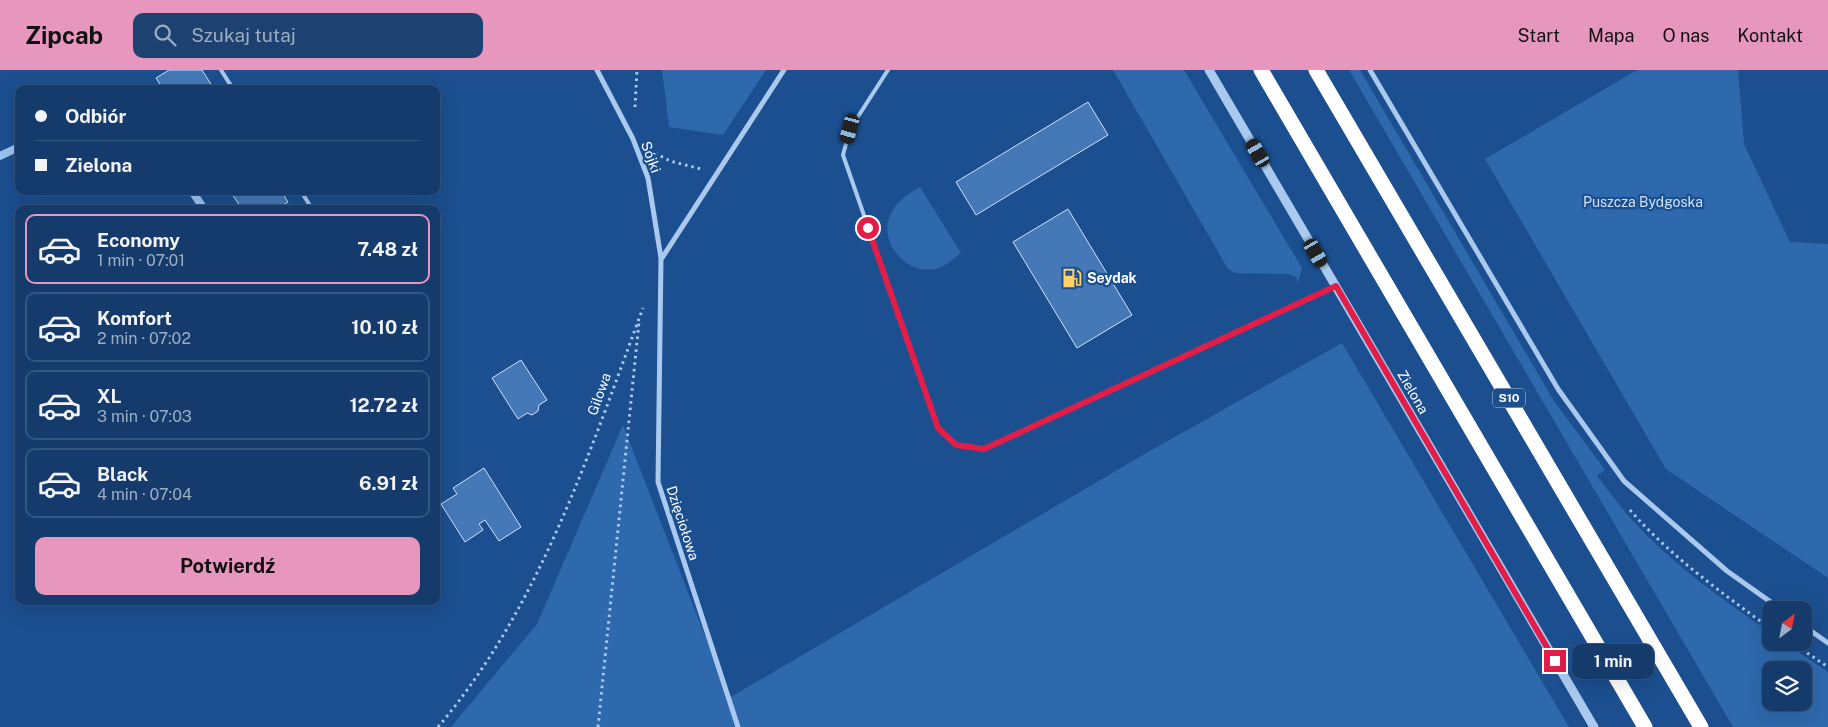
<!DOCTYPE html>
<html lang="pl">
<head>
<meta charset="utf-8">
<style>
  :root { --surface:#143b6b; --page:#1d4271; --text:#f1f3f6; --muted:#9dadc1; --line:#33557e; --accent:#e797bd }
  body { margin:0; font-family:"Public Sans",sans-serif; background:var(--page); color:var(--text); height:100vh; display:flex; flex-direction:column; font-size:19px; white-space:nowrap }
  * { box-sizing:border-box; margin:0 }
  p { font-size:16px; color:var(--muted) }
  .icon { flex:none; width:28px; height:28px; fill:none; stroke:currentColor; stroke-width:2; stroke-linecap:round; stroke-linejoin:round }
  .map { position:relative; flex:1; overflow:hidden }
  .drawer { position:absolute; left:15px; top:135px; width:425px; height:400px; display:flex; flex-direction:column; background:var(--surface); border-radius:10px; box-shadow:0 5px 20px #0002,0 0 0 1px var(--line) }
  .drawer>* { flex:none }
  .banner { position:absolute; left:15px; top:15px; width:425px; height:110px; border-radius:10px; box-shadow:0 5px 20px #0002,0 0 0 1px var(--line); display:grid; align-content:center; height:110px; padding:0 20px; background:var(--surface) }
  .needle { width:32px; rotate:32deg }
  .tools { position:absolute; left:1762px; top:531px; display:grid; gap:10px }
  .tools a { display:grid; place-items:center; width:50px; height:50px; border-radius:10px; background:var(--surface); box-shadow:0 5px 20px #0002,0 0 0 1px var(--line); font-size:25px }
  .end { position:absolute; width:22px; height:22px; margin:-11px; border:6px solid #e11d48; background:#fff; box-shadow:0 0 0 2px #fff }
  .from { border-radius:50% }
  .bubble { position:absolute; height:35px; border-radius:10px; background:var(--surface); box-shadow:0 5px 20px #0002,0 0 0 1px var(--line); font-size:16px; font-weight:700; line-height:35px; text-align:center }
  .car { position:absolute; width:15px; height:30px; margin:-15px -8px; border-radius:6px; box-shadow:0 0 4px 1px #0007; background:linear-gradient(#222 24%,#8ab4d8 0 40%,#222 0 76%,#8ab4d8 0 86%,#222 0) }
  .banner b { display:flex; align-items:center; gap:18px; height:48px; font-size:19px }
  .banner b+b { border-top:1px solid var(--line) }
  .banner i { width:12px; height:12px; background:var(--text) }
  ul { padding:9px 0 0; list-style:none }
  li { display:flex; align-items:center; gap:15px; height:70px; margin:0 10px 8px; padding:0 10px; border:2px solid var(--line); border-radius:10px }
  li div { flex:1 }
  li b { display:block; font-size:19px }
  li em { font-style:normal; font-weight:700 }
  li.active { border-color:var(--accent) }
  li>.icon { width:45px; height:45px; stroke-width:1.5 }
  .primary-button { display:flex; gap:10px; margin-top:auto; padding:10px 20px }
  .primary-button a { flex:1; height:58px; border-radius:10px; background:var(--accent); color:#111; font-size:20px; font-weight:700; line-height:58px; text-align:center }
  header { display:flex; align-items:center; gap:30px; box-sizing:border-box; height:70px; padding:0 25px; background:var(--accent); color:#111 }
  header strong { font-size:24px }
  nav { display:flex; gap:28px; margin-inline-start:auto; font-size:18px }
  .search { width:350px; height:45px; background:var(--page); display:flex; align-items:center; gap:12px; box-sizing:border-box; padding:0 18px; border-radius:10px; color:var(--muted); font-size:19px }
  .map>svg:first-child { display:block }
  .green { fill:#2e69ad; fill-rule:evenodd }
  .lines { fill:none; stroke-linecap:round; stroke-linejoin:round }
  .stream { stroke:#9cc4f0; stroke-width:8 }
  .building { fill:#4478b7; stroke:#cfe3fa }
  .path { stroke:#a9c9ee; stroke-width:3; stroke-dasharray:2.5 4; stroke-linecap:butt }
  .service { stroke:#a9c9ee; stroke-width:4 }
  .minor { stroke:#a9c9ee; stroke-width:5 }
  .tertiary { stroke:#a9c9ee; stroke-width:9 }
  .motorway { stroke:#fff; stroke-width:15 }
  .route { stroke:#e11d48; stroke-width:6 }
  .labels { text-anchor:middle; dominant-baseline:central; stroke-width:4.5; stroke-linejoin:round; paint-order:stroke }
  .shield { fill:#1b4f8f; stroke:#bbcadd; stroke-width:1 }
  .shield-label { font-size:12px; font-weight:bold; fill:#fff }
  .street-label { font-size:14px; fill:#fff; stroke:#1b4f8f }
  .park-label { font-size:14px; fill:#cfe3fa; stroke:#1b4f8f }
  .poi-label { font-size:14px; font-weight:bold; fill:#fff; stroke:#1b4f8f; text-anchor:start }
</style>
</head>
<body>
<header>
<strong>Zipcab</strong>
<div class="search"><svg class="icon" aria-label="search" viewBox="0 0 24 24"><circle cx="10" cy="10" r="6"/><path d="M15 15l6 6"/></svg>Szukaj tutaj</div>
<nav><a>Start</a><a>Mapa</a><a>O nas</a><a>Kontakt</a></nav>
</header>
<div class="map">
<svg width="1828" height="657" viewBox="0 0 1828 657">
  <rect width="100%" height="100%" fill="#1b4f8f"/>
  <path class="green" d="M662,0H766L723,65L669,57Z
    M1113,0H1184L1302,198L1298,213L1296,207L1288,204L1235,203L1228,199Z
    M1349,0H1360L1554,331L1605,400L1597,406C1610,422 1622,440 1636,454C1676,497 1723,530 1771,563V572L1785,573L1828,602V657H1733ZM1771,600H1804V632H1771Z
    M1637,0H1738L1744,74L1790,172L1828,174V508L1666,399L1485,89Z
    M920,117L961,183C953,189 945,197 935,199C908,205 880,175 889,148C894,133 907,124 920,117Z
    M1342,273L1569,657H451L537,554L623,355L729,628L1148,382Z"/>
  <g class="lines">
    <path class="stream" d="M0,86L19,77
      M192,121L204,139"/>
  </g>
  <path class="building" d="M169,0H202L214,19H163L156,8Z
    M1088,32L1108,65L976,145L956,112Z
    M230,121H281L288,132L277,139H242Z
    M1068,139L1132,245L1077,278L1013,172Z
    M521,290L547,330L539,335L538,341L532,345L527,343L518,349L492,308Z
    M484,398L521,457L499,471L485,450L479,454L483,460L465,472L441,434L457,424L453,418Z"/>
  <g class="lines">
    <path class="path" d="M635,37L637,0
      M655,83L670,91L701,99
      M1630,440C1671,487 1721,522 1771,559
      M1791,572L1828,597
      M438,657C540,537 589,383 643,238
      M598,657L639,252"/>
    <path class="service" d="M221,0L233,19
      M888,0L850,59L843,85L938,358L956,375L984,379L1334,217
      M301,121L312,139"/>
    <path class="minor" d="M597,0L633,69L648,108L661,188L658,412L738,657
      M1370,0L1558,319L1624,411L1727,501L1782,540
      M662,188L784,0
      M1804,556L1828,573"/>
    <path class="tertiary" d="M1209,0L1594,657"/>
    <path class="motorway" d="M1261,0L1645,657
      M1316,0L1701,657"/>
  </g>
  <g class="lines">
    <path class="route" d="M868,158L938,358L956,375L984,379L1336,216L1555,591"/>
  </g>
  <defs>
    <symbol id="fuel-bare" viewBox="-9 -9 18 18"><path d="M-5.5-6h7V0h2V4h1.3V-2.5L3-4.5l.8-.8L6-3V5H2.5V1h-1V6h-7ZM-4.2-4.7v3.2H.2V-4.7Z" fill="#ffd166" stroke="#1b4f8f" stroke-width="2.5" paint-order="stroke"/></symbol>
  </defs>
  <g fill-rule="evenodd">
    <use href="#fuel-bare" x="1058" y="194" width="28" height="28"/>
  </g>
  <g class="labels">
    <rect class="shield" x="1493" y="318.5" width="32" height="19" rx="4"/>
    <g class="shield-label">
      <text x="1509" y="328">S10</text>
    </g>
    <g class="street-label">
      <text transform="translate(651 87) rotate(70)">Sójki</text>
      <text transform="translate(1413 322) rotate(60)">Zielona</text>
      <text transform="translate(599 324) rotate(-70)">Gilowa</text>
      <text transform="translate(683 453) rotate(72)">Dzięciołowa</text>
    </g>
    <g class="park-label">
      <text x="1643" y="132">Puszcza Bydgoska</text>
    </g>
    <g class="poi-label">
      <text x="1087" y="208">Seydak</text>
    </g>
  </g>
</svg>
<div class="tools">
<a><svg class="needle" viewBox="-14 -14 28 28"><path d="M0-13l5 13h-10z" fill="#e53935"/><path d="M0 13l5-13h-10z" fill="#9dadc1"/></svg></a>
<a><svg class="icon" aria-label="layers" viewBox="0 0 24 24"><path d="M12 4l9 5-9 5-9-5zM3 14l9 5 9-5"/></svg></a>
</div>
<i class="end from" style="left:868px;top:158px"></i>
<i class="end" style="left:1555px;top:591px"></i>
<div class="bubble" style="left:1572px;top:574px;width:82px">1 min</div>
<i class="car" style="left:850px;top:59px;rotate:195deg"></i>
<i class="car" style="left:1258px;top:83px;rotate:330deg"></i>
<i class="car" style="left:1316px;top:183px;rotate:150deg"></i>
<div class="banner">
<b><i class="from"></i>Odbiór</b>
<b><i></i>Zielona</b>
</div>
<section class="drawer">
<ul>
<li class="active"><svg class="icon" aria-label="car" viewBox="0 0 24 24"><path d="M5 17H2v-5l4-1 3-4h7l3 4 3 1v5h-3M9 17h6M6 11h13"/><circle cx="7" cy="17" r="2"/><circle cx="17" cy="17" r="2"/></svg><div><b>Economy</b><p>1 min · 07:01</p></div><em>7.48 zł</em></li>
<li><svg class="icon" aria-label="car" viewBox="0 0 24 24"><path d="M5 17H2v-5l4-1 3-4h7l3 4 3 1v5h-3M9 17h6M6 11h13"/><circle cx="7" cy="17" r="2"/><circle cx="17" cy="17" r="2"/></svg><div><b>Komfort</b><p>2 min · 07:02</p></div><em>10.10 zł</em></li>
<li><svg class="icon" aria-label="car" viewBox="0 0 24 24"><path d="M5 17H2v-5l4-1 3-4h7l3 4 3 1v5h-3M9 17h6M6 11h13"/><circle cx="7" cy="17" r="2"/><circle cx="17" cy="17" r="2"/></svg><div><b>XL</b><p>3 min · 07:03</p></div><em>12.72 zł</em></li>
<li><svg class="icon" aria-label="car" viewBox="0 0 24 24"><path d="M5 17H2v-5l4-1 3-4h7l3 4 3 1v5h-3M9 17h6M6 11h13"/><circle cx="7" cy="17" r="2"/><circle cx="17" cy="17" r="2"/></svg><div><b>Black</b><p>4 min · 07:04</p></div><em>6.91 zł</em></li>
</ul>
<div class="primary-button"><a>Potwierdź</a></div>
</section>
</div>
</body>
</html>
